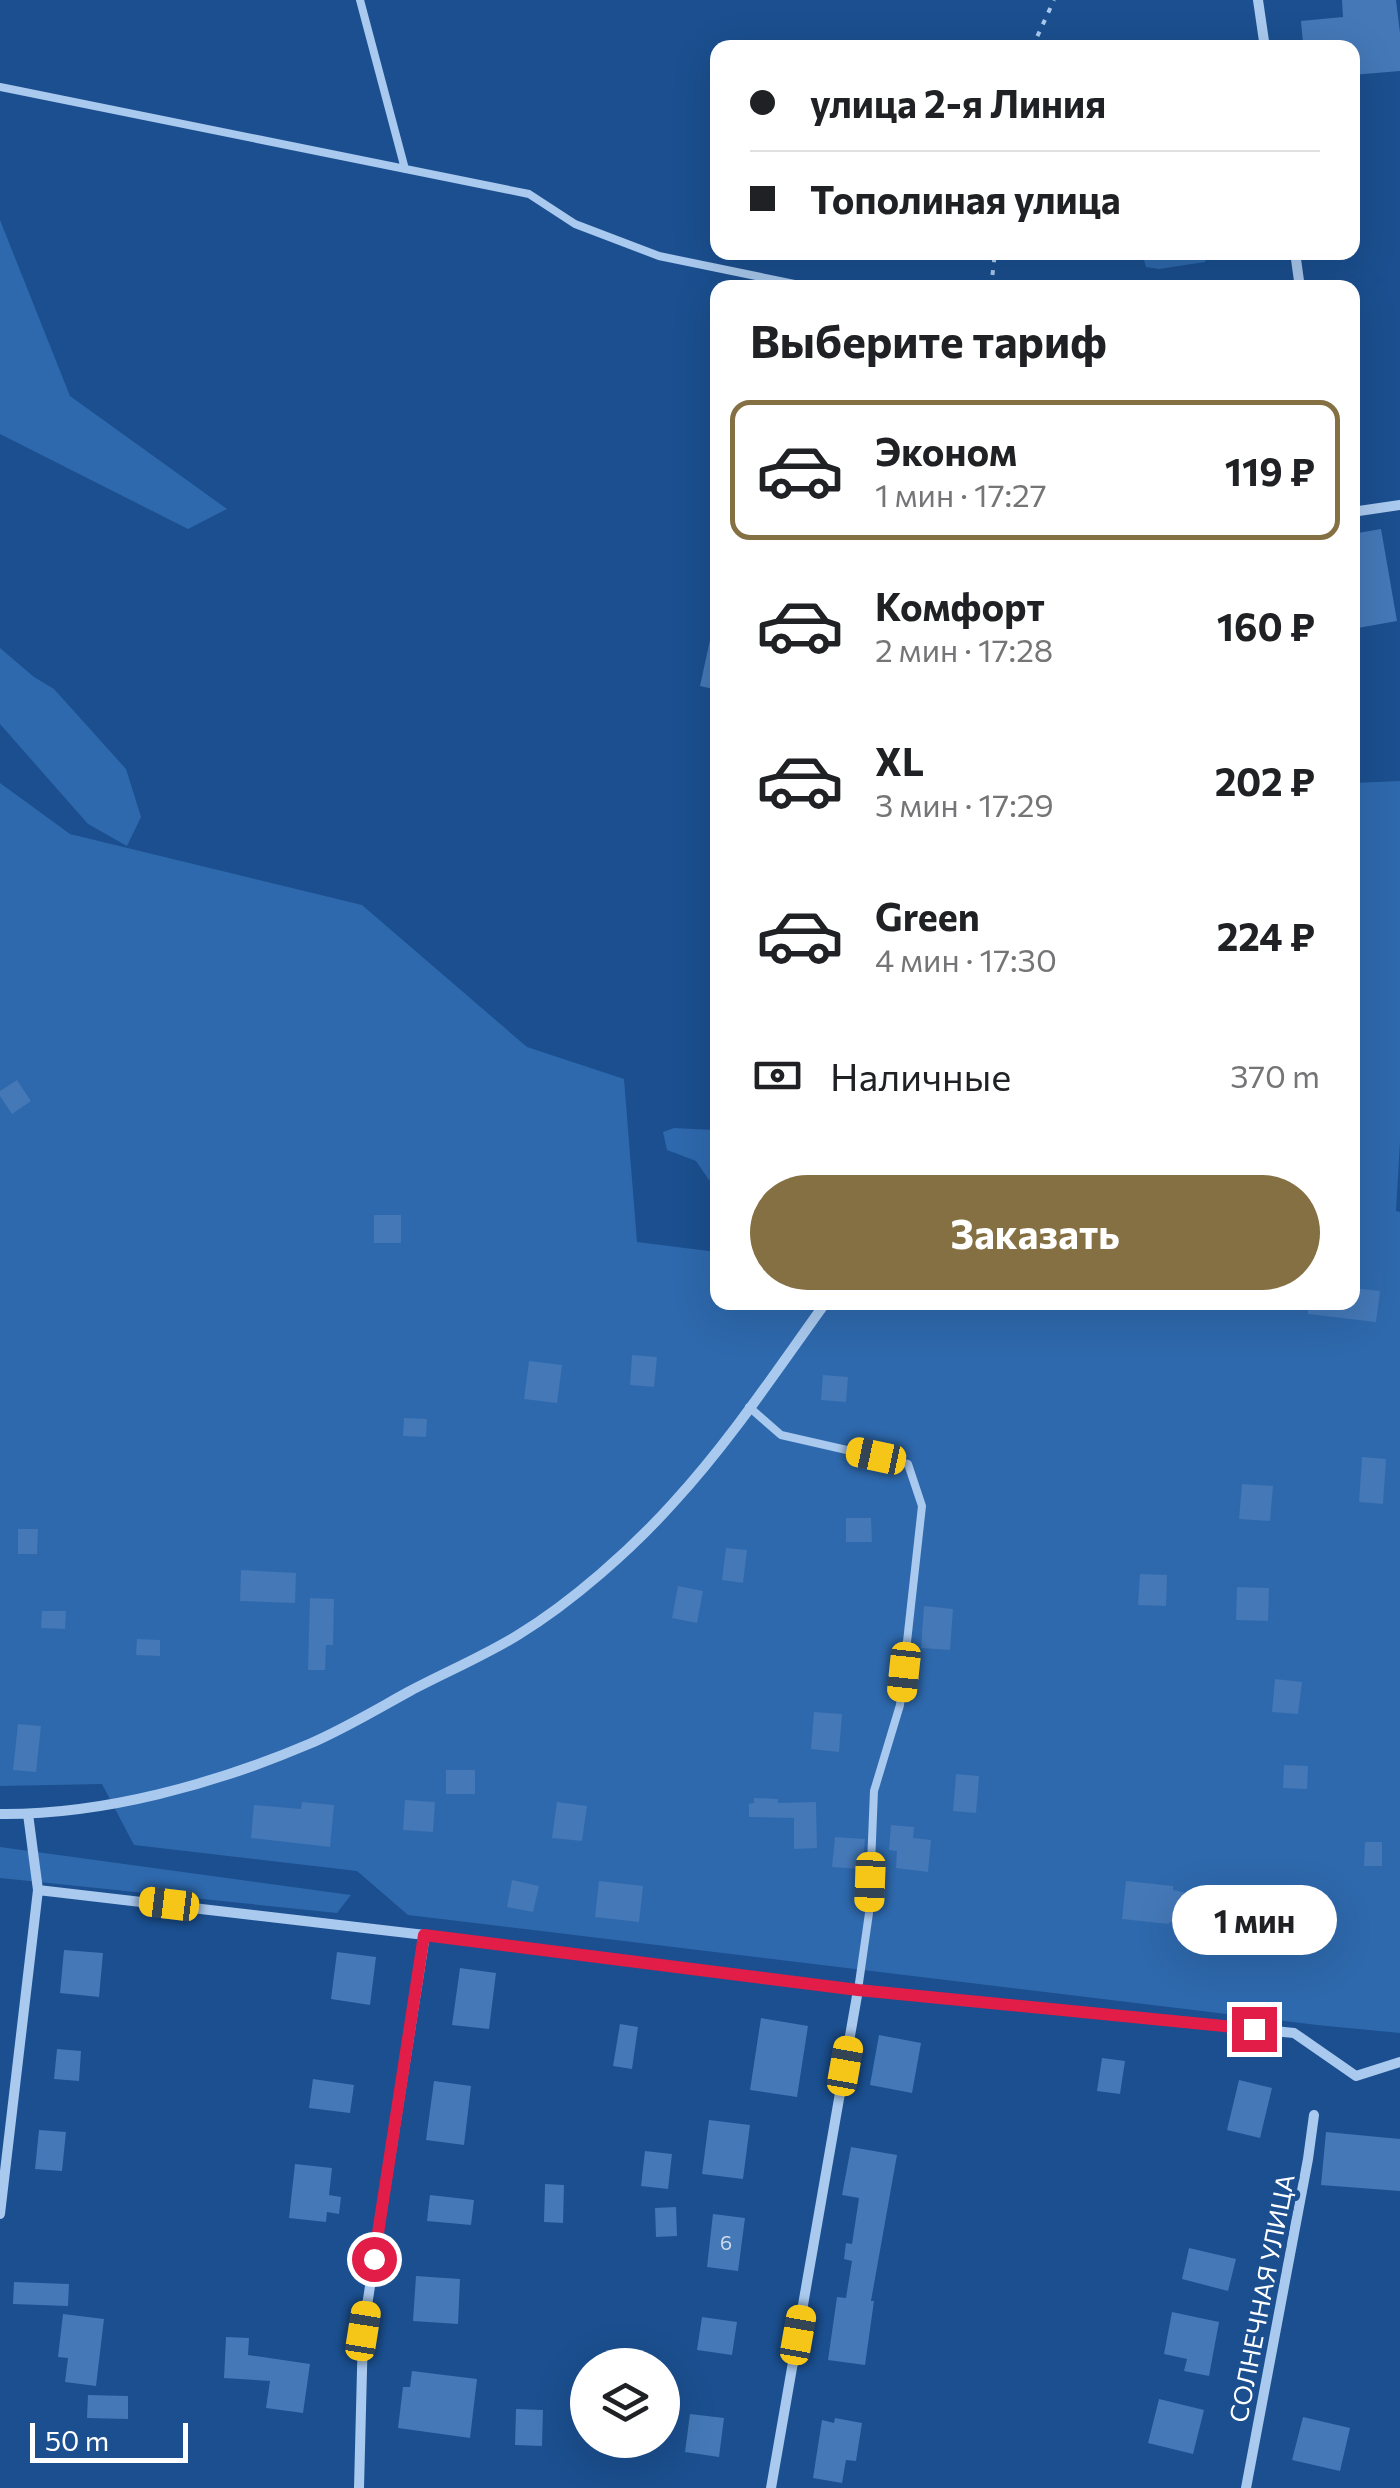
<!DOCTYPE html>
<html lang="ru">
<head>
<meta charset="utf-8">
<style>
  :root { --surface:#fff; --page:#f6f6f6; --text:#202124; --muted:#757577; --line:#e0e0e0; --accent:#847042 }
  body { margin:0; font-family:Commissioner,sans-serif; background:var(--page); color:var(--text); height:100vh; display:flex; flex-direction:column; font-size:38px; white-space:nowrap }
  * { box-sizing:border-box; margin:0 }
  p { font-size:32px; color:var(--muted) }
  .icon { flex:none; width:55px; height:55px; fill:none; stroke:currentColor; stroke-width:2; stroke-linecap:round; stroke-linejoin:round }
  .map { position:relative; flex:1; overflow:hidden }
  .side { position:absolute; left:710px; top:280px; width:650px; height:1030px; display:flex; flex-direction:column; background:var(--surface); border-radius:20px; box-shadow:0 10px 40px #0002 }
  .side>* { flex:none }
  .banner { position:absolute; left:710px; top:40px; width:650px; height:220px; border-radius:20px; box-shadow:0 10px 40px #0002; display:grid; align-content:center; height:220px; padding:0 40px; background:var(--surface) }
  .tools { position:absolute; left:570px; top:2348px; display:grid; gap:20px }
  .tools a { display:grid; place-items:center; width:110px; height:110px; border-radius:50%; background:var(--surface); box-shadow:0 10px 40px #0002; font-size:50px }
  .scale { position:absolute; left:30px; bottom:25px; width:158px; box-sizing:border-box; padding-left:10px; border:5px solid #fff; border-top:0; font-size:28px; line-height:35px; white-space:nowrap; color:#fff; -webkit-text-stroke:8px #1b4f8f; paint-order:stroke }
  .end { position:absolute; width:45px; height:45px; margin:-22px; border:12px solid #e11d48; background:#fff; box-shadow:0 0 0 5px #fff }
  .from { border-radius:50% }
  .bubble { position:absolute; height:70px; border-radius:35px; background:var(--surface); box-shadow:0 10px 40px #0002; font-size:32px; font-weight:700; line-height:70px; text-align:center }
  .car { position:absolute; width:30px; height:60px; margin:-30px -15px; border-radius:12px; box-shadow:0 0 8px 2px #0007; background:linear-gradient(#f5c518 24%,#345 0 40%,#f5c518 0 76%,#345 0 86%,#f5c518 0) }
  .banner b { display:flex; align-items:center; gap:35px; height:95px; font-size:38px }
  .banner b+b { border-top:2px solid var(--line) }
  .banner i { width:25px; height:25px; background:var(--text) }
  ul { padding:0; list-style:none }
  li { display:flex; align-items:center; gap:30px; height:140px; margin:0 20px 15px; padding:0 20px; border:5px solid transparent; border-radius:20px }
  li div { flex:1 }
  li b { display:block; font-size:38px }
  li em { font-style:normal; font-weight:700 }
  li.on { border-color:var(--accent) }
  li>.icon { width:90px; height:90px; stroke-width:1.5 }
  h2 { padding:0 40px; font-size:45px; line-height:120px }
  .pay { display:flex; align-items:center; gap:25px; height:110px; padding:0 40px; font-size:38px }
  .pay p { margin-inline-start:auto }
  .button { display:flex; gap:20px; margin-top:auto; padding:20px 40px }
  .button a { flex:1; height:115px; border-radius:60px; background:var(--accent); color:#fff; font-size:40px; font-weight:700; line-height:115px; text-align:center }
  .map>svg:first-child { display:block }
  .green { fill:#2e69ad }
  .building { fill:#4478b7 }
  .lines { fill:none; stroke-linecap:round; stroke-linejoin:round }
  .path { stroke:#a9c9ee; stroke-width:4; stroke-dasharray:5 8; stroke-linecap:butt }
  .service { stroke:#a9c9ee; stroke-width:8 }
  .minor { stroke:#a9c9ee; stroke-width:10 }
  .route { stroke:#e11d48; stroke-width:12 }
  .labels { text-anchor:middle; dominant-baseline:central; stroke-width:10; stroke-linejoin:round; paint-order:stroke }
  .number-label { font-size:20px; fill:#d0dded }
  .street-label { font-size:25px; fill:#fff; stroke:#1b4f8f }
</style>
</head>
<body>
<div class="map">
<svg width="1400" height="2488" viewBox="0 0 1400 2488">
  <rect width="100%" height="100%" fill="#1b4f8f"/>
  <path class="green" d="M0,220L70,396L227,509L188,529L0,434Z
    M1142,253V252L1208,253L1205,262L1159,269L1146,267Z
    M0,648L34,677L54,689L126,769L141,817L127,846L88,824L0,724Z
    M1400,781V1141L1396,1211L1400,1212V2033L1317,2025L408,1915L357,1871L134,1845L102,1784L0,1786V783L70,834L362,905L527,1047L624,1079L637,1242L717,1252L718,1302H1352L1353,783Z
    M717,1118V1180H709L696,1161L667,1150L663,1132L674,1128L713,1130Z
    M0,1847L351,1895L337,1913L0,1878Z"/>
  <path class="building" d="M1342,0H1396L1400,33V71L1352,75V48H1324L1323,41L1303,43L1301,21L1343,17Z
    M1381,529L1397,621L1352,629V534Z
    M710,640L718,641V690L700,686Z
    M17,1080L31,1101L12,1114L0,1096V1091Z
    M374,1215H401V1243H374Z
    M1352,1288L1380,1291L1376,1322L1308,1314V1302H1352Z
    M632,1355L657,1357L654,1387L630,1385Z
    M529,1361L562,1365L557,1403L524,1399Z
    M823,1375L848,1377L846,1402L821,1400Z
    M404,1418L427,1419L426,1437L403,1436Z
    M1362,1457L1386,1459L1383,1504L1359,1502Z
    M1242,1484L1273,1486L1270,1521L1239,1519Z
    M846,1518H871L872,1542H846Z
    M18,1529H38L37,1554H18Z
    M726,1548L747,1550L743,1583L722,1580Z
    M241,1570L296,1573L295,1603L240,1601Z
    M1140,1574L1167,1575L1166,1606L1138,1605Z
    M678,1586L703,1591L697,1623L672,1618Z
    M1237,1587L1269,1588L1268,1621L1236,1620Z
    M310,1598L334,1599L333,1645H326L325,1670H308Z
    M924,1606L953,1609L950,1650L921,1648Z
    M42,1611H66L65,1629L41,1628Z
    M137,1639L160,1640V1656L136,1655Z
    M1275,1679L1302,1682L1298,1714L1272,1712Z
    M814,1712L842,1714L839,1752L811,1749Z
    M18,1724L41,1726L36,1772L13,1770Z
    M1284,1765L1308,1766L1307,1789L1283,1788Z
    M446,1770H475V1794H446Z
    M956,1774L979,1776L976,1813L953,1811Z
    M754,1798L778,1799V1803L816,1802L817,1848L794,1849V1818L749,1817V1804L754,1803Z
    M405,1800L435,1802L433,1832L403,1830Z
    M302,1802L334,1805L330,1847L251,1838L254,1805L301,1809Z
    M557,1802L587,1806L582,1841L552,1838Z
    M891,1825L914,1827L913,1838L931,1840L928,1872L896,1868L897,1851L889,1850Z
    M835,1837L865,1839L862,1869L832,1867Z
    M1365,1842H1382V1866H1364Z
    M512,1880L539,1886L533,1912L507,1907Z
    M599,1881L643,1886L639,1922L595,1917Z
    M1126,1881L1173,1886V1890L1227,1902L1220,1934L1169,1922V1924L1122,1919Z
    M64,1950L103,1953L99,1997L60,1993Z
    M337,1952L376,1957L370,2005L331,1999Z
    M460,1968L496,1973L489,2029L452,2025Z
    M761,2018L808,2026L797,2097L750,2090Z
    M620,2024L638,2027L632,2069L613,2066Z
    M879,2035L921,2043L912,2093L870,2085Z
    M57,2049L81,2051L79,2081L54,2079Z
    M1102,2058L1125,2061L1120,2094L1097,2091Z
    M313,2079L354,2085L350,2113L309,2108Z
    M1239,2080L1272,2088L1260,2138L1227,2130Z
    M434,2081L471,2086L464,2145L426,2140Z
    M709,2120L750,2125L743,2179L702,2174Z
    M39,2130L66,2132L62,2171L35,2169Z
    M1326,2132L1400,2139V2191L1321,2185Z
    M851,2147L897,2155L871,2301H874L865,2365L828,2360L837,2297L846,2298L852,2261L844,2259L846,2243L852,2244L859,2198L842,2195Z
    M645,2151L672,2154L668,2189L641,2186Z
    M295,2164L332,2168L329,2195L341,2197L339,2214L327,2212L326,2222L289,2218Z
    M545,2184L564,2185L563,2223L544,2222Z
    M430,2195L474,2200L471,2225L427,2221Z
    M676,2207L677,2236L656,2237L655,2208Z
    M713,2214L745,2218L738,2271L707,2267Z
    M1189,2248L1236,2259L1228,2291L1182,2279Z
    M416,2276L460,2279L458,2324L413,2321Z
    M14,2282L69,2284L68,2306L13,2304Z
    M1172,2312L1219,2322L1209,2376L1184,2371L1187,2359L1164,2354Z
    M63,2314L104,2319L96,2386L65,2382L68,2358L58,2357Z
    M702,2317L737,2322L732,2355L697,2350Z
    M226,2337L249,2338L248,2355L310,2364L303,2413L266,2408L270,2381L224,2378Z
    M412,2371L477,2379L470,2438L398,2428L403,2387H410Z
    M88,2395L128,2396V2419L87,2418Z
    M1159,2399L1204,2410L1193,2454L1148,2443Z
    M516,2409L543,2410L542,2446L515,2445Z
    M690,2414L724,2418L719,2457L685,2452Z
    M1303,2417L1350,2428L1340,2471L1292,2460Z
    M835,2418L862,2423L856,2461L846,2460L842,2483L813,2478L822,2420L834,2423Z"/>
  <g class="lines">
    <path class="path" d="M1032,48L1054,0
      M991,288L995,252"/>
    <path class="service" d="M360,0L405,169
      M0,87L529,194L575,224L659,256L814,288
      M749,1407L781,1435L908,1464L922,1506L900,1705L874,1791L869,1913L858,1990"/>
    <path class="minor" d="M1258,0L1265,48
      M1295,252L1300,288
      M1352,512L1400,505
      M0,1814C103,1815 215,1784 309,1744C344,1729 377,1709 410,1691C446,1672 484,1656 518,1635C572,1602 632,1549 674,1502C730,1441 777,1370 826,1302
      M38,1890L425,1935L858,1990L1294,2033L1356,2076L1400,2062
      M0,2214L38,1890L28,1814
      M359,2488L363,2331L425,1935
      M771,2488L858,1990
      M1246,2488L1308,2159L1314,2115"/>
  </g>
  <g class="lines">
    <path class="route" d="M374,2259L424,1935L858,1990L1254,2029"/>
  </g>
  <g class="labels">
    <g class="number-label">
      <text x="726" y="2242">6</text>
    </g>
    <g class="street-label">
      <text transform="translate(1261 2298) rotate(-79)">СОЛНЕЧНАЯ УЛИЦА</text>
    </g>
  </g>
</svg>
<div class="tools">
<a><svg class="icon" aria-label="layers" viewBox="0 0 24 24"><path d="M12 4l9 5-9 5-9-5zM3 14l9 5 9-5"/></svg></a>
</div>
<div class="scale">50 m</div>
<i class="end from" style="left:374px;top:2259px"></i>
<i class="end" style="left:1254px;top:2029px"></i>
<div class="bubble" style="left:1172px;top:1885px;width:165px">1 мин</div>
<i class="car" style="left:876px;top:1456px;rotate:282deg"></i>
<i class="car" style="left:904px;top:1672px;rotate:186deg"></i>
<i class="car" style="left:870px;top:1882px;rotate:182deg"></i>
<i class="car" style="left:169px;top:1904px;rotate:277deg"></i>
<i class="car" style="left:845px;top:2066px;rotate:10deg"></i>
<i class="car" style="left:363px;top:2331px;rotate:9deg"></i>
<i class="car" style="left:798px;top:2335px;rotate:10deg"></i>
<div class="banner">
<b><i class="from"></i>улица 2-я Линия</b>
<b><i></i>Тополиная улица</b>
</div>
<section class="side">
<h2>Выберите тариф</h2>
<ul>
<li class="on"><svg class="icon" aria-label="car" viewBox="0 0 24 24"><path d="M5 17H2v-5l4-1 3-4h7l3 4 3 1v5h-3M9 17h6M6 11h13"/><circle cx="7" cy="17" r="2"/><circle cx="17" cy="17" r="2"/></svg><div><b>Эконом</b><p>1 мин · 17:27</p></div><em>119 ₽</em></li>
<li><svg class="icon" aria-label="car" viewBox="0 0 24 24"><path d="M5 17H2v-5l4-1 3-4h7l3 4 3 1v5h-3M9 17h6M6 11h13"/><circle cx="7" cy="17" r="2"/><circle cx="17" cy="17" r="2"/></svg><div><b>Комфорт</b><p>2 мин · 17:28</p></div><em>160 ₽</em></li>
<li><svg class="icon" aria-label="car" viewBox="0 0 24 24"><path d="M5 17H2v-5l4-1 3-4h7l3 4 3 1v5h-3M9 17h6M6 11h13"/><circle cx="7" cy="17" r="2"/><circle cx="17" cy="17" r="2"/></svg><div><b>XL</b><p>3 мин · 17:29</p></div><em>202 ₽</em></li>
<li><svg class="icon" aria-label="car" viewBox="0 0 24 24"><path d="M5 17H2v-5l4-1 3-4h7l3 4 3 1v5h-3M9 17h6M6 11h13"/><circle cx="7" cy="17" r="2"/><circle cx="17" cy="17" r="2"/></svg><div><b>Green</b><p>4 мин · 17:30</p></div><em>224 ₽</em></li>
</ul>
<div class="pay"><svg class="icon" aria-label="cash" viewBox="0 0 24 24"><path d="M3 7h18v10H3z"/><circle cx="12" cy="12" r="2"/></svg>Наличные<p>370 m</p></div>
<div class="button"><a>Заказать</a></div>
</section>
</div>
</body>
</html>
